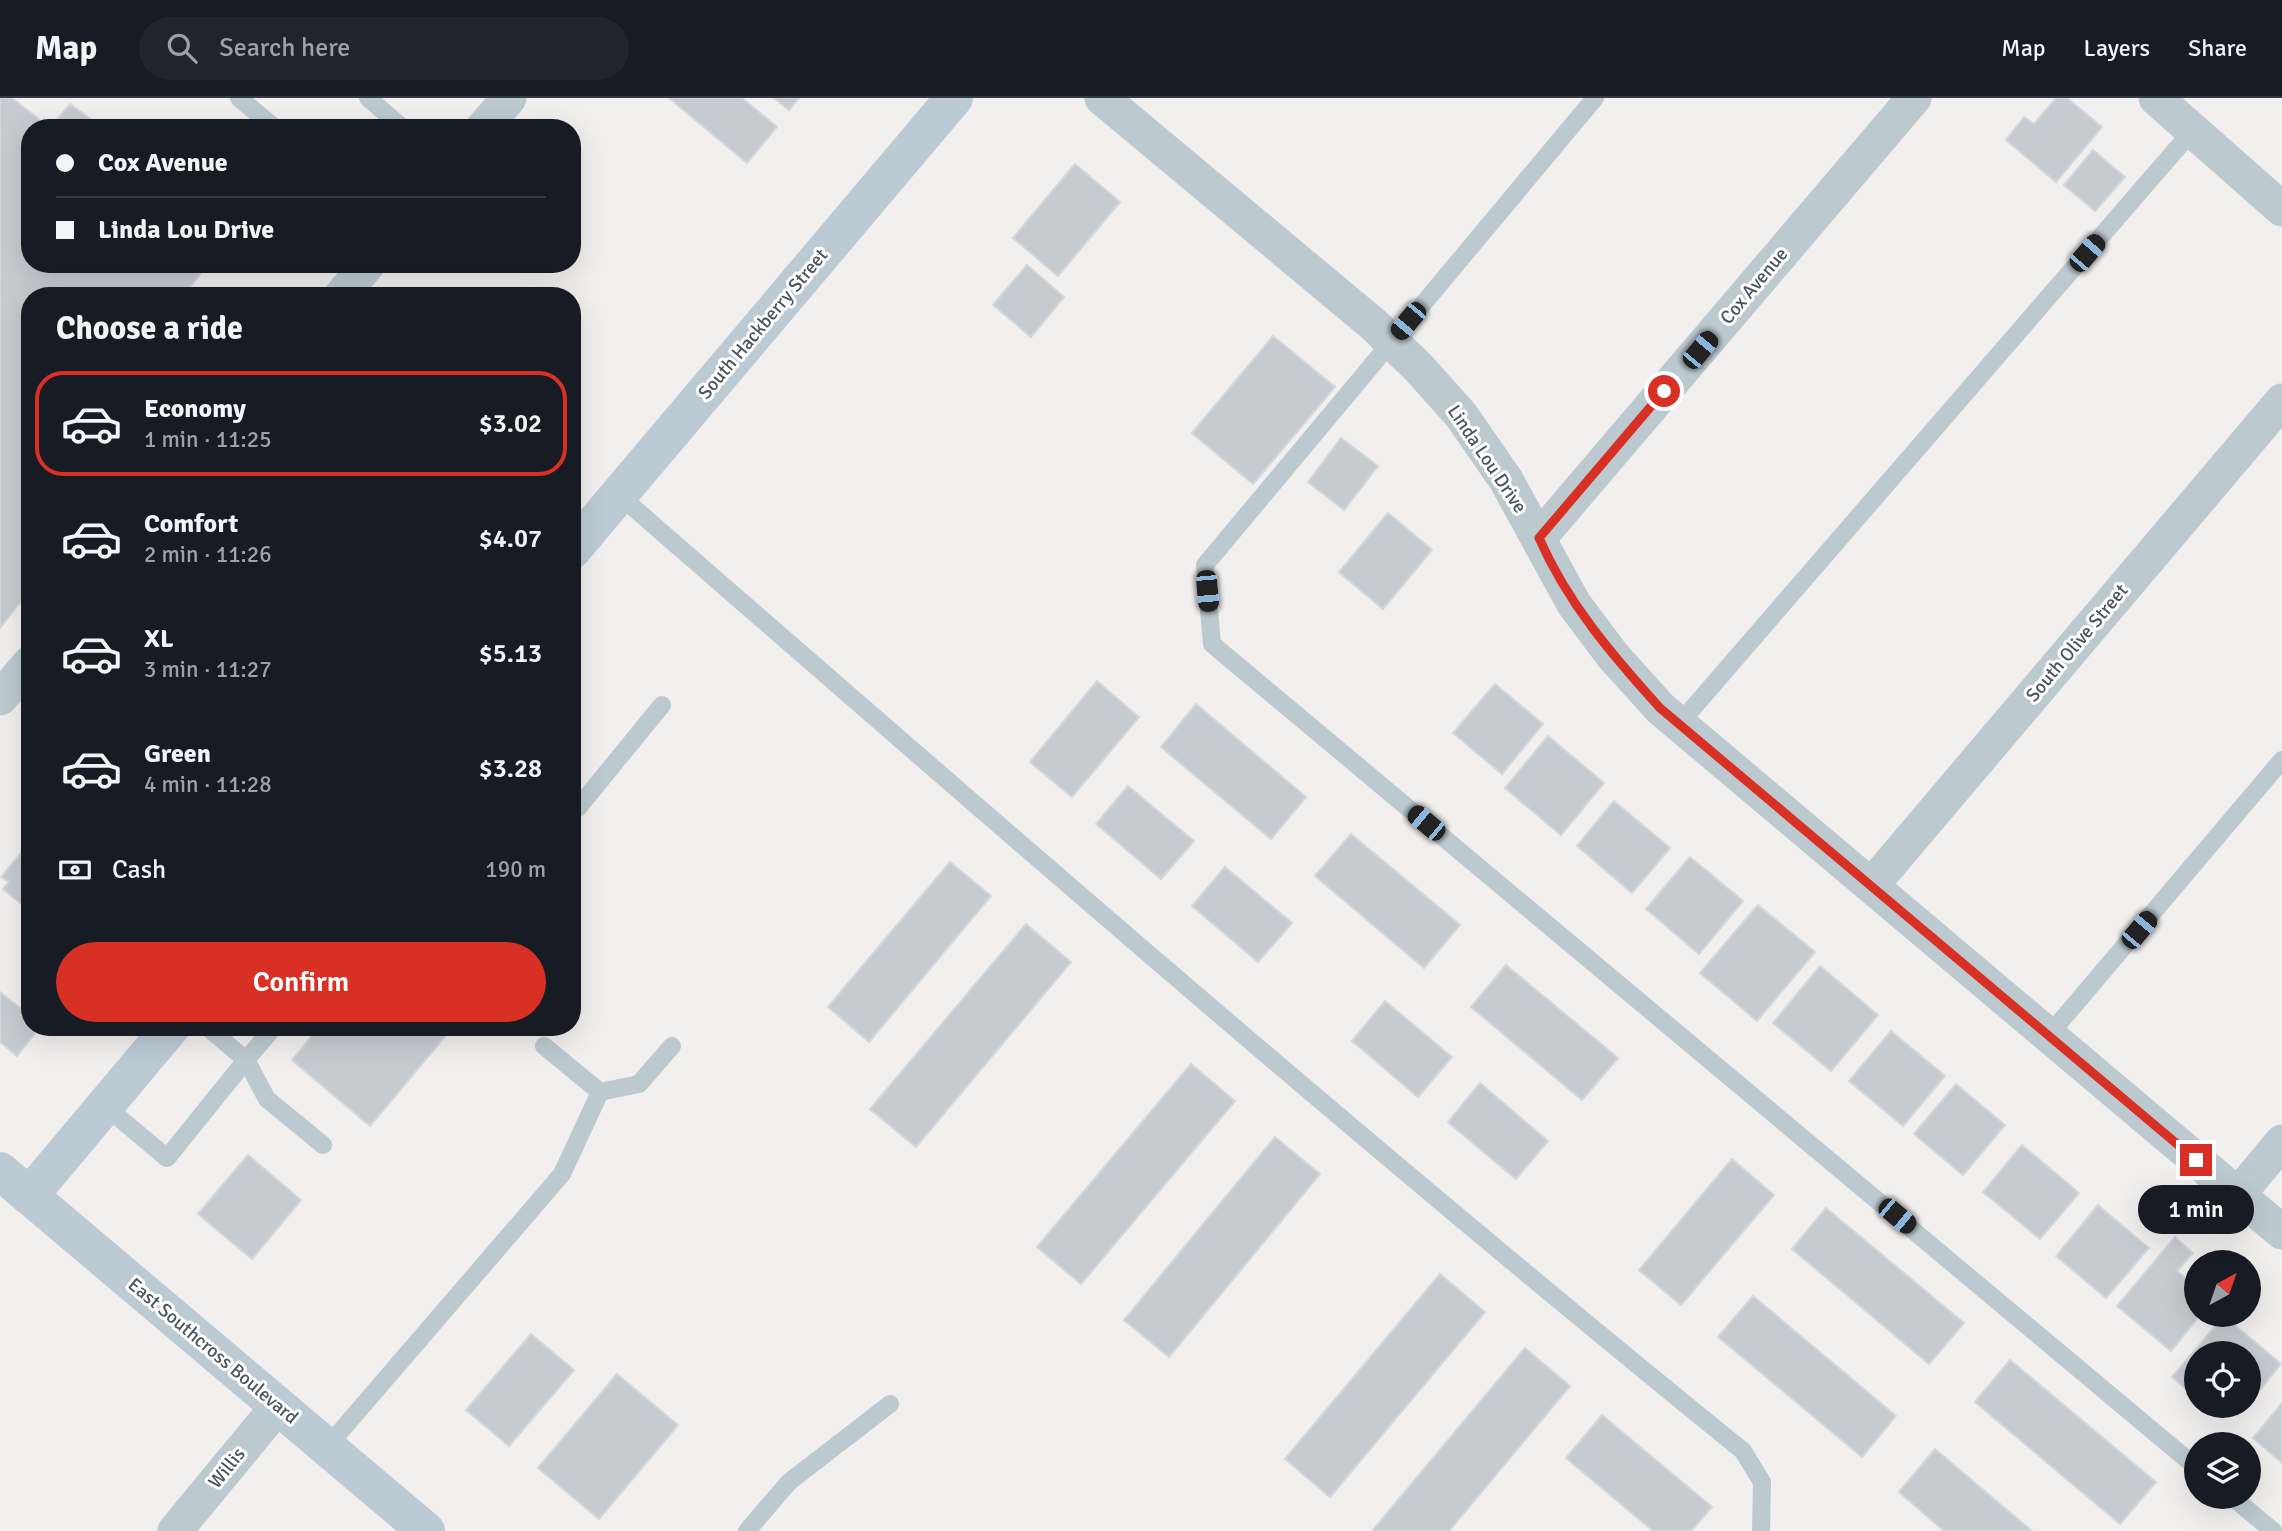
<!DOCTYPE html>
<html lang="en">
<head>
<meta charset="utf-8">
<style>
  :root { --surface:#171b24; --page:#20242c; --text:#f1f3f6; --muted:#9ea1a6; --line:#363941; --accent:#d93025 }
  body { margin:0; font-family:Signika,sans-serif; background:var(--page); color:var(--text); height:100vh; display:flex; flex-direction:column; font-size:26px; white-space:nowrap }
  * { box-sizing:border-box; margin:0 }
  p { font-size:23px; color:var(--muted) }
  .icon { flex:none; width:38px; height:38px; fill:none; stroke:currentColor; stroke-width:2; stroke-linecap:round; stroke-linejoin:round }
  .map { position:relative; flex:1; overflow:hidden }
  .side { position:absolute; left:21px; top:189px; width:560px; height:749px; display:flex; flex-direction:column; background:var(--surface); border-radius:28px; box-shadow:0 7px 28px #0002 }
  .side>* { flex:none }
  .hud { position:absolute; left:21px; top:21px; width:560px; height:154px; border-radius:28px; box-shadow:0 7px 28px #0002; display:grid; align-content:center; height:154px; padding:0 35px; background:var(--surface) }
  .needle { width:46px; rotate:40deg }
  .tools { position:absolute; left:2184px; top:1152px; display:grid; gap:14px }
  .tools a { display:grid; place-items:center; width:77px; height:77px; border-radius:50%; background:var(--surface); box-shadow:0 7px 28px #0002; font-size:35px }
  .end { position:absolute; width:32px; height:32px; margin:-16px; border:9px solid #d93025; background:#fff; box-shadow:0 0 0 4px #fff }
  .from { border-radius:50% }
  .bubble { position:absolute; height:49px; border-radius:24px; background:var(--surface); box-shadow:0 7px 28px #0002; font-size:23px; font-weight:600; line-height:49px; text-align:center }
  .car { position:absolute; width:21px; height:42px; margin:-21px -10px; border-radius:9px; box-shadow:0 0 5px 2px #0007; background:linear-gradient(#222 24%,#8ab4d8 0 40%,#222 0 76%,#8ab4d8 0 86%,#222 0) }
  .hud b { display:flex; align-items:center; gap:24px; height:66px; font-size:26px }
  .hud b+b { border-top:2px solid var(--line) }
  .hud i { width:18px; height:18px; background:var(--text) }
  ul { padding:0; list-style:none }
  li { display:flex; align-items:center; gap:21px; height:105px; margin:0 14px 10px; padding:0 21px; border:4px solid transparent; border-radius:28px }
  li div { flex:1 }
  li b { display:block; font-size:26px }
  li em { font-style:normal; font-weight:600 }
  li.selected { border-color:var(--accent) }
  li>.icon { width:63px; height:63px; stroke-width:1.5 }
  h2 { padding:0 35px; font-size:32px; line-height:84px }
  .pay { display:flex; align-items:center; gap:18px; height:77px; padding:0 35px; font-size:26px }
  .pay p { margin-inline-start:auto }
  .cta { display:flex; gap:14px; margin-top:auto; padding:14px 35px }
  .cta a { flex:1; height:80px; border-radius:42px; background:var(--accent); color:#fff; font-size:28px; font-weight:600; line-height:80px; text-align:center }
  header { display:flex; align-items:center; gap:42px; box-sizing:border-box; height:98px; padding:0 35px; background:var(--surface); border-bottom:2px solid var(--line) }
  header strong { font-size:33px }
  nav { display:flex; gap:38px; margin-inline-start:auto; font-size:24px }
  .search { width:490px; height:63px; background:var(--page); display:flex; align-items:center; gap:18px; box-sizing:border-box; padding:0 24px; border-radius:38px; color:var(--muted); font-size:26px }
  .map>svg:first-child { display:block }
  .building { fill:#c6cbcf; stroke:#d3d6db; stroke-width:2 }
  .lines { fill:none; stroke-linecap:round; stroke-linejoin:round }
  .service { stroke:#bcc9cf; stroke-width:18 }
  .minor { stroke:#bcc9cf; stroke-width:35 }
  .secondary { stroke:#bccad4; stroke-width:38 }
  .route { stroke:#d93025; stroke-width:9 }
  .labels { text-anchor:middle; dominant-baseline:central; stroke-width:6; stroke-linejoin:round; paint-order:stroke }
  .street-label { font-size:19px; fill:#46555e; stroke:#fff }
</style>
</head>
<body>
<header>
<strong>Map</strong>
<div class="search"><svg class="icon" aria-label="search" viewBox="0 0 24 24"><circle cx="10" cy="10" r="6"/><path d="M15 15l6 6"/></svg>Search here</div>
<nav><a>Map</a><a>Layers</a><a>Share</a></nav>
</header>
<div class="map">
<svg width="2282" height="1433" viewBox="0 0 2282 1433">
  <rect width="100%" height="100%" fill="#f2efef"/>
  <path class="building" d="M0,0H12L50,30H30V166H208L183,198H30V492L0,530Z
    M669,0H742L777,29L747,65Z
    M774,0H799L789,12Z
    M2056,0H2067L2102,29L2056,84L2006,42L2024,19L2034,26Z
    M70,6L93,23L87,30H50Z
    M2093,52L2125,79L2095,113L2064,87Z
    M1075,66L1120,104L1058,178L1013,140Z
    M1027,167L1064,199L1031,239L993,207Z
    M1273,238L1335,289L1253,386L1192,335Z
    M1341,340L1378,368L1344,412L1308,384Z
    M1388,415L1432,452L1383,511L1339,474Z
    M1097,583L1139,619L1072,699L1030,664Z
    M1495,586L1543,626L1502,676L1453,635Z
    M1196,606L1306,699L1271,741L1161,649Z
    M1548,638L1604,685L1561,737L1505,690Z
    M1128,688L1194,743L1161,781L1096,726Z
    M1614,703L1670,750L1632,795L1577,748Z
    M1351,736L1460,827L1424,870L1315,778Z
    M30,744V813L3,791L9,784L1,779Z
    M1690,759L1743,803L1699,856L1646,811Z
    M950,764L991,798L869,944L828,909Z
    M1225,769L1292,825L1258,864L1192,808Z
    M1758,807L1815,854L1757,923L1700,875Z
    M1026,826L1071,864L916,1049L870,1011Z
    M1506,867L1618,960L1582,1002L1471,909Z
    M1820,868L1878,917L1831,973L1773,925Z
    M0,894L30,918V929H40L17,958L0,944Z
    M1385,903L1452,959L1418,999L1352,943Z
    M319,929H453L370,1028L292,962Z
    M1891,933L1945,978L1903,1028L1849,983Z
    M1191,966L1235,1003L1081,1186L1037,1149Z
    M1480,985L1548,1043L1516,1081L1448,1024Z
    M1956,986L2005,1027L1963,1077L1914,1036Z
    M1275,1039L1320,1076L1169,1259L1124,1222Z
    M2022,1047L2079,1095L2040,1141L1983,1094Z
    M248,1057L301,1102L252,1161L198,1116Z
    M1732,1061L1774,1097L1681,1207L1639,1172Z
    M2098,1107L2149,1150L2106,1200L2056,1158Z
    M1826,1110L1964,1225L1929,1266L1792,1151Z
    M2175,1139L2193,1155L2177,1173L2196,1189V1216H2201L2171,1253L2117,1208Z
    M1440,1176L1485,1214L1330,1399L1285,1361Z
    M1753,1198L1896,1318L1862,1359L1718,1239Z
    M2224,1218L2281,1266L2249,1305V1255H2196V1300L2172,1279Z
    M531,1236L574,1272L509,1348L466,1312Z
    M1525,1250L1570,1288L1449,1433H1372Z
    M2010,1262L2156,1384L2120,1426L1975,1304Z
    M617,1276L678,1327L599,1421L538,1370Z
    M2282,1305V1365L2253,1340Z
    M1602,1317L1712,1409L1691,1433H1653L1566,1360Z
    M1935,1351L2032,1433H1944L1899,1394Z"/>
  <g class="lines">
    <path class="service" d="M239,0L275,30
      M368,0L403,30
      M1595,0L1205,467L1212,546L2196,1369
      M619,397C990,720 1360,1043 1743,1353L1762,1384L1761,1433
      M1679,626L2193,32
      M572,706L577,711L662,607
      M274,929L246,962L267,1001L323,1047
      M2049,937L2282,662
      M544,948L600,994
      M105,1008L167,1060L246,962L207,929
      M327,1349L562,1076L600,994L639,986L672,948
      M2231,1398L2273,1433
      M747,1433L789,1384L890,1306"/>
    <path class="minor" d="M1102,0L1373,226L1417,268L1461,317L1506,382L1574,506L1613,558L1660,610L2282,1134
      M2156,0L2282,111
      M483,30L509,0
      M341,198L368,166
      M1539,440L1914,0
      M0,600L30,565
      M1872,787L2282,303
      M2237,1098L2282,1044
      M175,1433L278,1308"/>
    <path class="secondary" d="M572,452L954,0
      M0,1073L426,1433
      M29,1098L171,929"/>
  </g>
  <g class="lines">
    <path class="route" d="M1664,293L1539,440C1568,506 1613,558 1660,610L2196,1062"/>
  </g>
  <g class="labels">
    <g class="street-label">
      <text transform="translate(1754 188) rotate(-50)">Cox Avenue</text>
      <text transform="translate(763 226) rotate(-50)">South Hackberry Street</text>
      <text transform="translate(1487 361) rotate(56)">Linda Lou Drive</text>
      <text transform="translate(2077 545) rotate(-50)">South Olive Street</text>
      <text transform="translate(213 1253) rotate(40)">East Southcross Boulevard</text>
      <text transform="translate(227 1370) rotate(-51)">Willis</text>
    </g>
  </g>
</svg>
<div class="tools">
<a><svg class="needle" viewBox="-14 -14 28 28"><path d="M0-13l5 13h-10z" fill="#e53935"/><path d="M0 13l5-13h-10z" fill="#9ea1a6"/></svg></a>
<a><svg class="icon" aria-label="locate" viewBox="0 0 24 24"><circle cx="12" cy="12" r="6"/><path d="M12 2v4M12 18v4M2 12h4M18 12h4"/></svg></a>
<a><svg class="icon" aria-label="layers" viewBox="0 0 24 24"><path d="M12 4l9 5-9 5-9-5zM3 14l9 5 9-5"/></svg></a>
</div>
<i class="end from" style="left:1664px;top:293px"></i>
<i class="end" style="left:2196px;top:1062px"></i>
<div class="bubble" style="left:2138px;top:1087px;width:116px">1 min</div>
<i class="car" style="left:2087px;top:155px;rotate:41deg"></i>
<i class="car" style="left:1408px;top:223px;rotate:220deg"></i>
<i class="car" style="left:1700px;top:252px;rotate:40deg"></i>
<i class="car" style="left:1207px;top:493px;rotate:175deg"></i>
<i class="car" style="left:1426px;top:725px;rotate:310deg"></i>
<i class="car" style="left:2139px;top:832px;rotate:40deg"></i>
<i class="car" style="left:1897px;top:1118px;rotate:130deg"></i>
<div class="hud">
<b><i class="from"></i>Cox Avenue</b>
<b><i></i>Linda Lou Drive</b>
</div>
<section class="side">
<h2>Choose a ride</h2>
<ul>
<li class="selected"><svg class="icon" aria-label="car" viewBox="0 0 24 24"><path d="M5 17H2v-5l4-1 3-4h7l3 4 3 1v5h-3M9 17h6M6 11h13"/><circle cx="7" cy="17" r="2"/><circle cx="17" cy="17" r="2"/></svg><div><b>Economy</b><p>1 min · 11:25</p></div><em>$3.02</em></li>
<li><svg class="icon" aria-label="car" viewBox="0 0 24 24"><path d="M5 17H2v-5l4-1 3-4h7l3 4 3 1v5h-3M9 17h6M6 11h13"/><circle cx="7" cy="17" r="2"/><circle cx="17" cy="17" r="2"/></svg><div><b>Comfort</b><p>2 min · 11:26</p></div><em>$4.07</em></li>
<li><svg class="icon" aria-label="car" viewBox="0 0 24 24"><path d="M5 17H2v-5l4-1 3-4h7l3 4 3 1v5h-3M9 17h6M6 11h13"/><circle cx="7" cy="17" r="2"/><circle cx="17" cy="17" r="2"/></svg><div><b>XL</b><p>3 min · 11:27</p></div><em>$5.13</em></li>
<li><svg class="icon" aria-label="car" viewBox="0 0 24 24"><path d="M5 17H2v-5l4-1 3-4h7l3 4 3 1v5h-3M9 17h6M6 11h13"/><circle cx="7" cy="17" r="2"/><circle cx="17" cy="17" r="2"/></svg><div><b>Green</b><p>4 min · 11:28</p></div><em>$3.28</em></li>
</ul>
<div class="pay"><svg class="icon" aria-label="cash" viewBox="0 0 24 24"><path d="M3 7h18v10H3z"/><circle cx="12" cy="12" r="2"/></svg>Cash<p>190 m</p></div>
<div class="cta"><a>Confirm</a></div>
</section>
</div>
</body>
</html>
